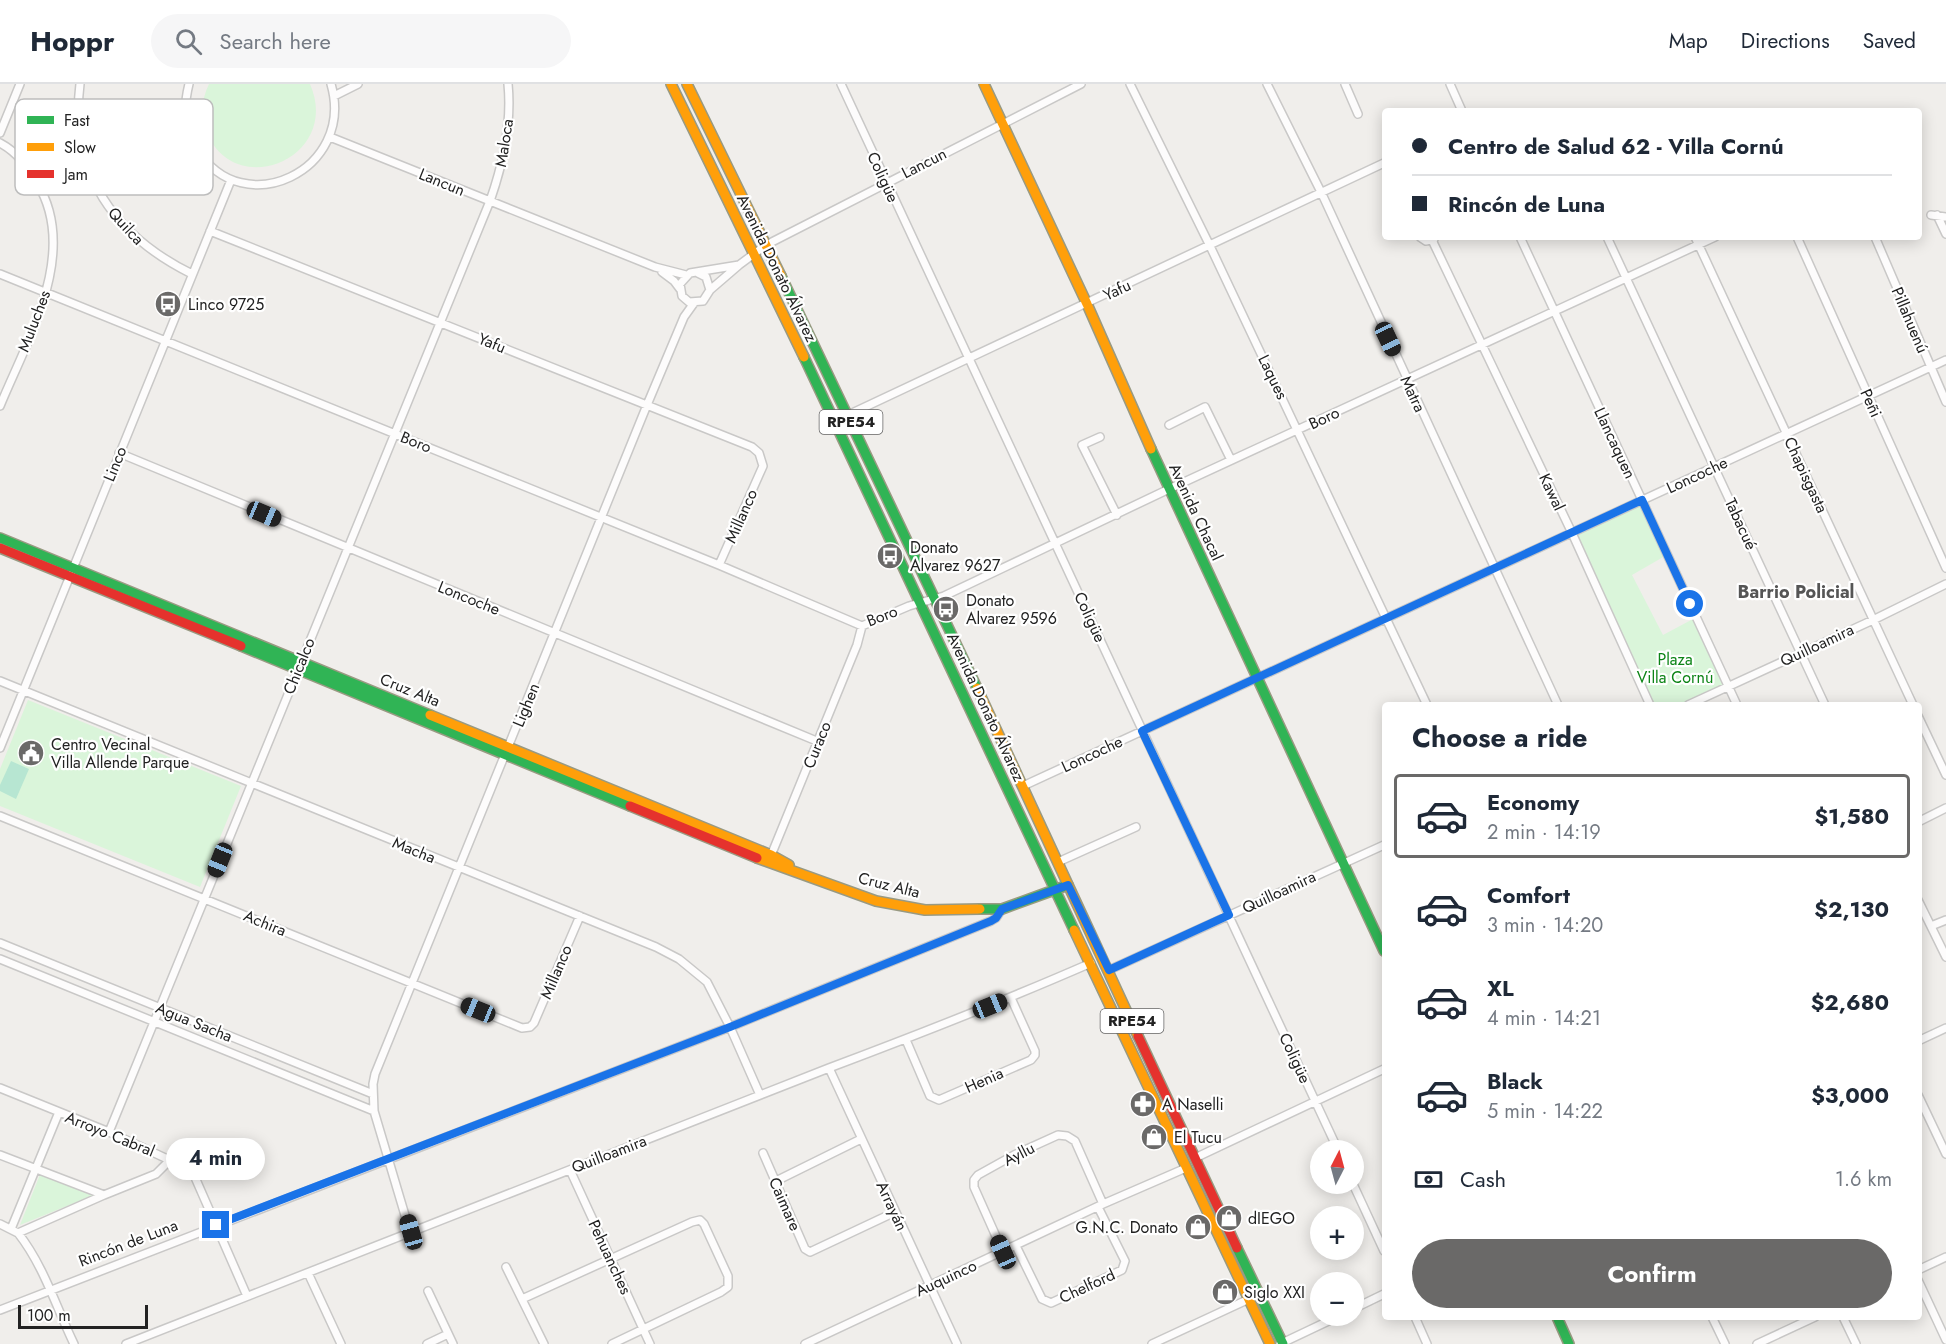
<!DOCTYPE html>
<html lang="en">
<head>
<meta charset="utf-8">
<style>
  :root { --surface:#fff; --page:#f6f6f7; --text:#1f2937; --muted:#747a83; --line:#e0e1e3; --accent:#6a6968 }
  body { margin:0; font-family:Jost,sans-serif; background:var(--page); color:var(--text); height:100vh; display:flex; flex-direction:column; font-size:22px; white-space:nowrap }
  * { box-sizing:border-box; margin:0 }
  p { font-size:20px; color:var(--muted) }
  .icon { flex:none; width:33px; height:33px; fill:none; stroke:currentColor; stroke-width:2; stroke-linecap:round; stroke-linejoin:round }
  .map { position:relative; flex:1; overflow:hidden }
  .panel { position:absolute; left:1382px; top:618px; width:540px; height:618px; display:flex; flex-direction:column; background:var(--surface); border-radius:6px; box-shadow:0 3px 15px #0003 }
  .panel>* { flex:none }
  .banner { position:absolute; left:1382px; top:24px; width:540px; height:132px; border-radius:6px; box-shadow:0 3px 15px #0003; display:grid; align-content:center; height:132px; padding:0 30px; background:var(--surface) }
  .needle { width:39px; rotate:6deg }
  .tools { position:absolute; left:1310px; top:1056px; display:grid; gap:12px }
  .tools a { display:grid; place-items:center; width:54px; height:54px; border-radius:50%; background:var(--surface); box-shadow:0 3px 15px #0003; font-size:30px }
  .scale { position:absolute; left:18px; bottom:15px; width:130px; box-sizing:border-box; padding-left:6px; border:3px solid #222; border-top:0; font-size:16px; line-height:21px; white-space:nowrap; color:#222; -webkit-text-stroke:4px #fff; paint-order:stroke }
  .end { position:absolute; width:27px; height:27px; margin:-14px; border:8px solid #1a73e8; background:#fff; box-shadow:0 0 0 3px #fff }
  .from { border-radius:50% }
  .bubble { position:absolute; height:42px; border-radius:21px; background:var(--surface); box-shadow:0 3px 15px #0003; font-size:20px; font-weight:700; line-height:42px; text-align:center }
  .car { position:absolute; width:18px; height:36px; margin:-18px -9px; border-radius:8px; box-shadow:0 0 4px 2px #0007; background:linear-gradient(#222 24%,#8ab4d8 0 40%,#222 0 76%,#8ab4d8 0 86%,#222 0) }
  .banner b { display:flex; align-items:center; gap:21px; height:57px; font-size:22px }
  .banner b+b { border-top:2px solid var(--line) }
  .banner i { width:15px; height:15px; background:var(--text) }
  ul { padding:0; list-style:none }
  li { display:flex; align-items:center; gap:18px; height:84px; margin:0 12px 9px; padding:0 18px; border:3px solid transparent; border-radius:6px }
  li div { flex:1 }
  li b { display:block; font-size:22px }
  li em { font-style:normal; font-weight:700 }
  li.current { border-color:var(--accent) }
  li>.icon { width:54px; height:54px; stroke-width:1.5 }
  h2 { padding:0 30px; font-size:27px; line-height:72px }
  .pay { display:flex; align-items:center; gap:15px; height:66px; padding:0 30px; font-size:22px }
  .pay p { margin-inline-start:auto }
  .cta { display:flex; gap:12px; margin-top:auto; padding:12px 30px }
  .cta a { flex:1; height:69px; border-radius:36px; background:var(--accent); color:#fff; font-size:24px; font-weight:700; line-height:69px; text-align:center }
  header { display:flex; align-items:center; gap:36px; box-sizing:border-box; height:84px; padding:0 30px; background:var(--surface); border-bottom:2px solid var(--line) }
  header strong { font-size:28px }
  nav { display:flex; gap:33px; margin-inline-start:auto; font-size:21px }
  .search { width:420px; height:54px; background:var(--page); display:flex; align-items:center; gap:15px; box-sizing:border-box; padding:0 21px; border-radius:33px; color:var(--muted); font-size:22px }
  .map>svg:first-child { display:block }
  .park { fill:#daf5da }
  .pitch { fill:#b7e6d2 }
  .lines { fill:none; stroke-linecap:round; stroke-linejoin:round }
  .street-casing { stroke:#c9c8c7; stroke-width:10 }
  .fast-casing { stroke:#999a82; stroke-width:12 }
  .slow-casing { stroke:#999a82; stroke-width:12 }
  .jam-casing { stroke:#999a82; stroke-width:12 }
  .street { stroke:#fdfcfc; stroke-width:7 }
  .fast { stroke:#30b455; stroke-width:9 }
  .slow { stroke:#ff9f0a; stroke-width:9 }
  .jam { stroke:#e5322d; stroke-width:9 }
  .route { stroke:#1a73e8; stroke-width:8 }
  .labels { text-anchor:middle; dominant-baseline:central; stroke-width:4.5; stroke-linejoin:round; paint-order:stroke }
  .shield { fill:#fff; stroke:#646464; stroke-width:1.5 }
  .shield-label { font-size:15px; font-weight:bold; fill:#222 }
  .street-label { font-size:16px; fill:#222; stroke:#fff }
  .poi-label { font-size:16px; fill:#222; stroke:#fff; text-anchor:start }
  .park-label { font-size:16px; fill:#0c8416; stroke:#fff }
  .neighbourhood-label { font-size:18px; font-weight:bold; fill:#555; stroke:#fff }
  .key { fill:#fff; stroke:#bdbdbd; stroke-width:1.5 }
  .key-label { font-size:16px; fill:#222 }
</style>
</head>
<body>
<header>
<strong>Hoppr</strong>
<div class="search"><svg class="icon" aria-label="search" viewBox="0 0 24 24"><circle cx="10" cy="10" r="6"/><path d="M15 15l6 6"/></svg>Search here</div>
<nav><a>Map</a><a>Directions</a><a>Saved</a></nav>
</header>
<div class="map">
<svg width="1946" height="1260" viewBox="0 0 1946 1260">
  <rect width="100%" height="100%" fill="#f0eeeb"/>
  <path class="park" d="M209,0H310C342,73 236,118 207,49C200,33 201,16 209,0Z
    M1640,421L1665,472L1632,491L1663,551L1693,535L1724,600L1679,621H1655L1575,450Z
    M28,616L241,702L200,803L0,722V685Z
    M41,1088L94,1111L20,1141Z"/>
  <path class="pitch" d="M11,677L29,685L16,715L0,707V701Z"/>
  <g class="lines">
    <defs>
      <path id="street" d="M80,0C69,89 115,152 192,190
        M189,0C183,24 184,45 198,66C242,139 356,87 331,0
        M841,0L1338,1066
        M1130,0L1210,162L1427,621
        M1267,0L1322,110L1558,621
        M1345,0L1358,30
        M1450,0L1462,27
        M334,12L358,0
        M0,49L20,0
        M330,53L655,183L686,191
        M0,59C17,68 27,82 37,99C80,168 27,256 0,322
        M1931,131L1946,133
        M1937,131L1946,150
        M210,147L752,363L759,369L763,382L719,481
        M1420,153L1426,157L1434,155
        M1520,153L1737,621
        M1607,153L1825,621
        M1695,153L1913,621
        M1797,153L1946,484
        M1875,153L1946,318
        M1432,156L1572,449L1650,621
        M739,181L690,189L680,200L682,212L689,218L703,217L710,206L739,181L766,161L1081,0
        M662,188L674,197L680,205
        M698,189L706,193L710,206
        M0,190L719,481L862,542L909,522L944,512L1169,405L1715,153
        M848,331L1384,79
        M1169,341L1205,323L1231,376
        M1100,353L1082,361L1117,431
        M119,369L819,658
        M0,597L656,863L679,875L707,898L730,943L760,1011
        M1688,621L1873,536L1946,500
        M1918,632L1946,691
        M0,664L231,96
        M1023,702L1946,276
        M0,732L522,944L530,943L534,939L580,832
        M1918,738L1946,724
        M770,774L857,561L862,542
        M1058,778L1136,743
        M1918,816L1946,873
        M1931,842L1946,836
        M0,859L373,1010
        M0,875L374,1027
        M1109,886L1384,761
        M906,956L930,1012L939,1016L1031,976L1035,971V967L1011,914
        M1918,957L1946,944
        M829,984L957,1260
        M0,1004L109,1048L189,1085L194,1091L247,1212
        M1918,1011L1946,1070
        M109,1048L490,117C503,80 512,40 508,0
        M763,1069L805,1165L810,1168L895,1128
        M0,1071L104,1111L156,1090L171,1075
        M1195,1074L1384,985
        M570,1086L650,1260
        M774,1098L861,1055
        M1353,1100L1384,1167
        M0,1140L18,1149L104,1111
        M11,1145L59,1028
        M410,1148L374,1027L373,1000L375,990L647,321L684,233L694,219
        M18,1149C44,1182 56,1223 74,1260
        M1016,1162L1042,1215L1051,1219L1122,1186L1125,1177L1098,1123
        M1003,1168L974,1103V1096L978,1091L1014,1071L1058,1051L1067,1052L1075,1057L1103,1120
        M506,1183L544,1260
        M1918,1186L1946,1173
        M308,1189L341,1260
        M1918,1196L1946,1256
        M428,1207L453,1260
        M522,1215L692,1138L700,1136L704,1140L728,1192V1203L721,1208L612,1260
        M1353,1225L1384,1210
        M0,1226L730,943L991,837L996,834L1002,825
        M1415,1233L1427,1260
        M1712,1233L1725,1260
        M1843,1233L1856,1260
        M126,1260L829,984C917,951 1004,917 1091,879
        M427,1260L448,1250
        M805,1260L1103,1120L1186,1084
        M1152,1260L1249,1215
        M1280,1260L1339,1232
        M1757,1260L1815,1233"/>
      <path id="fast" d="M781,192L977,604
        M804,273L1074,846
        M1151,365L1384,867
        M0,454L430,631
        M241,562L630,722
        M980,825H1002L1068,801
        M1237,1164L1283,1260
        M1557,1233L1569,1260"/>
      <path id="slow" d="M671,0L804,273
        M687,0L781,192
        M984,0L1087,220L1151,365
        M977,604L1138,952
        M430,631L771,771L789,781
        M757,774L876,817L925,826L980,825
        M1074,846L1270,1260"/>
      <path id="jam" d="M0,464L241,562
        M630,722L757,774
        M1138,952L1237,1164"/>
    </defs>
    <use href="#street" class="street-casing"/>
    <use href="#fast" class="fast-casing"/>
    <use href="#slow" class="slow-casing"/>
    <use href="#jam" class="jam-casing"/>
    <use href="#street" class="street"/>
    <use href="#fast" class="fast"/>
    <use href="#slow" class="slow"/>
    <use href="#jam" class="jam"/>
  </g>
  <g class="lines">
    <path class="route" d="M216,1141L730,943L991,837L996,834L1002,825L1068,801L1109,886L1229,831L1142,647L1642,416L1690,520"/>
  </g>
  <defs>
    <symbol id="bus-disc" viewBox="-11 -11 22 22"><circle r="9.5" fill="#6a6968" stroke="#fff"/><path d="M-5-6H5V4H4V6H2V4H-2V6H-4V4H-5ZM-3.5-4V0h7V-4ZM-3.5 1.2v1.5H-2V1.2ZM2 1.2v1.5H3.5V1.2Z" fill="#fff"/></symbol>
    <symbol id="civic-disc" viewBox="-11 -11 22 22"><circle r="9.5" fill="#6a6968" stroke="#fff"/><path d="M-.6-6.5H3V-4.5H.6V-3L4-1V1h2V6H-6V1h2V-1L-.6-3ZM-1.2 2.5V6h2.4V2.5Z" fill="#fff"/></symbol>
    <symbol id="pharmacy-disc" viewBox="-11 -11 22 22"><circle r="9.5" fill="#6a6968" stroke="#fff"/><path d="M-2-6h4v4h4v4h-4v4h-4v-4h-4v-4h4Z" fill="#fff"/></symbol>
    <symbol id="shop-disc" viewBox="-11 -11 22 22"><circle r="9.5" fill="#6a6968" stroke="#fff"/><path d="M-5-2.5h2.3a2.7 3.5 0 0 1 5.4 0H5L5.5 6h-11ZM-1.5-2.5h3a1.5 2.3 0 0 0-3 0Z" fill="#fff"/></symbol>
  </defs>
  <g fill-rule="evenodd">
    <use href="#bus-disc" x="153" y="205" width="30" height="30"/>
    <use href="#bus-disc" x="875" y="457" width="30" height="30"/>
    <use href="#bus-disc" x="931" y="510" width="30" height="30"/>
    <use href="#civic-disc" x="16" y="654" width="30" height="30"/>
    <use href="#pharmacy-disc" x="1128" y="1005" width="30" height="30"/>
    <use href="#shop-disc" x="1139" y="1038" width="30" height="30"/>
    <use href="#shop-disc" x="1214" y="1119" width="30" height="30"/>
    <use href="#shop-disc" x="1183" y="1128" width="30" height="30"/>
    <use href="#shop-disc" x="1210" y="1193" width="30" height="30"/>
  </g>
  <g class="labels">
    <g class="shield">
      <rect x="819.5" y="326" width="63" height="24" rx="4.5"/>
      <rect x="1100.5" y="925" width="63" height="24" rx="4.5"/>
    </g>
    <g class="shield-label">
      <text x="851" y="338">RPE54</text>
      <text x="1132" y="937">RPE54</text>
    </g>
    <g class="street-label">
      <text transform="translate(504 59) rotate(-81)">Maloca</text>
      <text transform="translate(924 79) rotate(-27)">Lancun</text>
      <text transform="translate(883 93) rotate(65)">Coligüe</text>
      <text transform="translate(442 98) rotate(22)">Lancun</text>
      <text transform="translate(126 142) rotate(47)">Quilca</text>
      <text transform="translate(777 184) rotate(64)">Avenida Donato Álvarez</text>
      <text transform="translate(1117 206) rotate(-25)">Yafu</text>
      <text transform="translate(1910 236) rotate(67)">Pillahuenú</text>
      <text transform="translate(34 237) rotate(-69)">Muluches</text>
      <text transform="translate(492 259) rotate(22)">Yafu</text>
      <text transform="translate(1273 293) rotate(64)">Laques</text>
      <text transform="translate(1413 310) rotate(65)">Matra</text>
      <text transform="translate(1871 319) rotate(66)">Peñi</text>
      <text transform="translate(1324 334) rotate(-25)">Boro</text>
      <text transform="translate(416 358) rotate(22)">Boro</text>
      <text transform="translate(1615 359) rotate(65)">Llancaquen</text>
      <text transform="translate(115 380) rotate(-68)">Linco</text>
      <text transform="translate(1697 391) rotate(-25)">Loncoche</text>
      <text transform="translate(1806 391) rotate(65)">Chapisgasta</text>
      <text transform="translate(1552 408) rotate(65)">Kawal</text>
      <text transform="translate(1196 428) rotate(65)">Avenida Chacal</text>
      <text transform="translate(741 432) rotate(-66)">Millanco</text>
      <text transform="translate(1741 440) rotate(65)">Tabacué</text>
      <text transform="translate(469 514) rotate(22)">Loncoche</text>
      <text transform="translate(882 532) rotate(-21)">Boro</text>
      <text transform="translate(1090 533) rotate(65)">Coligüe</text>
      <text transform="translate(1817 561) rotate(-25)">Quilloamira</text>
      <text transform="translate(299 582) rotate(-68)">Chicalco</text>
      <text transform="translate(410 606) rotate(22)">Cruz Alta</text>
      <text transform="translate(526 621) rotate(-68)">Lighen</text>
      <text transform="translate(986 623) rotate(65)">Avenida Donato Álvarez</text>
      <text transform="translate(817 661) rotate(-68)">Curaco</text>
      <text transform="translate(1092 670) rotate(-25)">Loncoche</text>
      <text transform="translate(414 766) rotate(22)">Macha</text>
      <text transform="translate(889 801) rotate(14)">Cruz Alta</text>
      <text transform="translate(1279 808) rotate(-25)">Quilloamira</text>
      <text transform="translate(265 839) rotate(22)">Achira</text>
      <text transform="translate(556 888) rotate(-67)">Millanco</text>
      <text transform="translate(194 938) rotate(22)">Agua Sacha</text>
      <text transform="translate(1295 974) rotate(65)">Coligüe</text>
      <text transform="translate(984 996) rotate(-24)">Henia</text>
      <text transform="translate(110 1050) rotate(22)">Arroyo Cabral</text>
      <text transform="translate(609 1070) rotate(-21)">Quilloamira</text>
      <text transform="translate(1019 1070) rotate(-27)">Ayllu</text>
      <text transform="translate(785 1120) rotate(66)">Caimare</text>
      <text transform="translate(892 1122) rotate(65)">Arrayán</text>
      <text transform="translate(128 1159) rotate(-21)">Rincón de Luna</text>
      <text transform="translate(610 1173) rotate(65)">Pehuanches</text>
      <text transform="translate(946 1194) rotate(-25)">Auquinco</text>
      <text transform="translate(1087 1202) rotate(-25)">Chelford</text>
    </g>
    <g class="poi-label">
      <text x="188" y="220">Linco 9725</text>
      <text x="910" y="463">Donato<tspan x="910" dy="18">Alvarez 9627</tspan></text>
      <text x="966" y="516">Donato<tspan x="966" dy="18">Alvarez 9596</tspan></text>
      <text x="51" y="660">Centro Vecinal<tspan x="51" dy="18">Villa Allende Parque</tspan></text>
      <text x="1162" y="1020">A Naselli</text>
      <text x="1174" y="1053">El Tucu</text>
      <text x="1248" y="1134">dIEGO</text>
      <text x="1178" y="1143" text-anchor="end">G.N.C. Donato</text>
      <text x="1244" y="1208">Siglo XXI</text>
    </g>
    <g class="park-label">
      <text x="1675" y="575">Plaza<tspan x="1675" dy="18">Villa Cornú</tspan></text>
    </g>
    <g class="neighbourhood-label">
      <text x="1796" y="508">Barrio Policial</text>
    </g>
  </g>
  <rect x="15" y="15" width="198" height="96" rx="9" class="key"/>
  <rect x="27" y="32" width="27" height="8" fill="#30b455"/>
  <rect x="27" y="59" width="27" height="8" fill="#ff9f0a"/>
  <rect x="27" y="86" width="27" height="8" fill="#e5322d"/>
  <g class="key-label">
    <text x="64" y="42">Fast</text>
    <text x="64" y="69">Slow</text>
    <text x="64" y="96">Jam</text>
  </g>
</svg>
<div class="tools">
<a><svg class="needle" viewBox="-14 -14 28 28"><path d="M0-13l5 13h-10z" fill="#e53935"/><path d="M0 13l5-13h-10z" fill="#747a83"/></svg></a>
<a>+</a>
<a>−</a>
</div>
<div class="scale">100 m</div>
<i class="end from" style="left:1690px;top:520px"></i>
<i class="end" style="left:216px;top:1141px"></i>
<div class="bubble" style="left:166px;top:1054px;width:99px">4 min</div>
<i class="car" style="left:1388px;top:255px;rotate:155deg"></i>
<i class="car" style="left:264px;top:430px;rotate:113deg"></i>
<i class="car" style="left:220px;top:776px;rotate:202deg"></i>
<i class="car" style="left:990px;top:922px;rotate:68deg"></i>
<i class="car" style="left:478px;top:926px;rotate:292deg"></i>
<i class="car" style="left:411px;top:1148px;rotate:344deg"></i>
<i class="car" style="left:1003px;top:1168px;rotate:336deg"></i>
<div class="banner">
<b><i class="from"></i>Centro de Salud 62 - Villa Cornú</b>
<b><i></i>Rincón de Luna</b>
</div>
<section class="panel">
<h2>Choose a ride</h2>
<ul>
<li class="current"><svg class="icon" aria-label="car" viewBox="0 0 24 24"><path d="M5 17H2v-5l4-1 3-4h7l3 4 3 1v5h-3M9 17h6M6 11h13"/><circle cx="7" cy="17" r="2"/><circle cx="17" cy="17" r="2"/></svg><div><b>Economy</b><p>2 min · 14:19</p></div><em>$1,580</em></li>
<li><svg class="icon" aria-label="car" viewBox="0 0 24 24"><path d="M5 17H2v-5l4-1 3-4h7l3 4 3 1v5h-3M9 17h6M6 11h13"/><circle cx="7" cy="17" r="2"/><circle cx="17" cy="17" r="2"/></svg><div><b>Comfort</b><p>3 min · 14:20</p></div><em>$2,130</em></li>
<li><svg class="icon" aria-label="car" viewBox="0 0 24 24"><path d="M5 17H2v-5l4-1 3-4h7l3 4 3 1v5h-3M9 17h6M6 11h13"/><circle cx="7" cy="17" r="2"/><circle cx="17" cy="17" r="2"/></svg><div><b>XL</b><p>4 min · 14:21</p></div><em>$2,680</em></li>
<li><svg class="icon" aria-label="car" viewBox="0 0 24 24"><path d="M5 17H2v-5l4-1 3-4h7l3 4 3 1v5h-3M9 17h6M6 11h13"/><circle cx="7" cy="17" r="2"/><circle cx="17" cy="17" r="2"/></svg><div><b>Black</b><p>5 min · 14:22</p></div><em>$3,000</em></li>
</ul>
<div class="pay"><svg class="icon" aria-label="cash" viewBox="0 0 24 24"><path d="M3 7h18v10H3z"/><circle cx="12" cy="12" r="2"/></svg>Cash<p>1.6 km</p></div>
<div class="cta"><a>Confirm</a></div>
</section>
</div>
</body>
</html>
